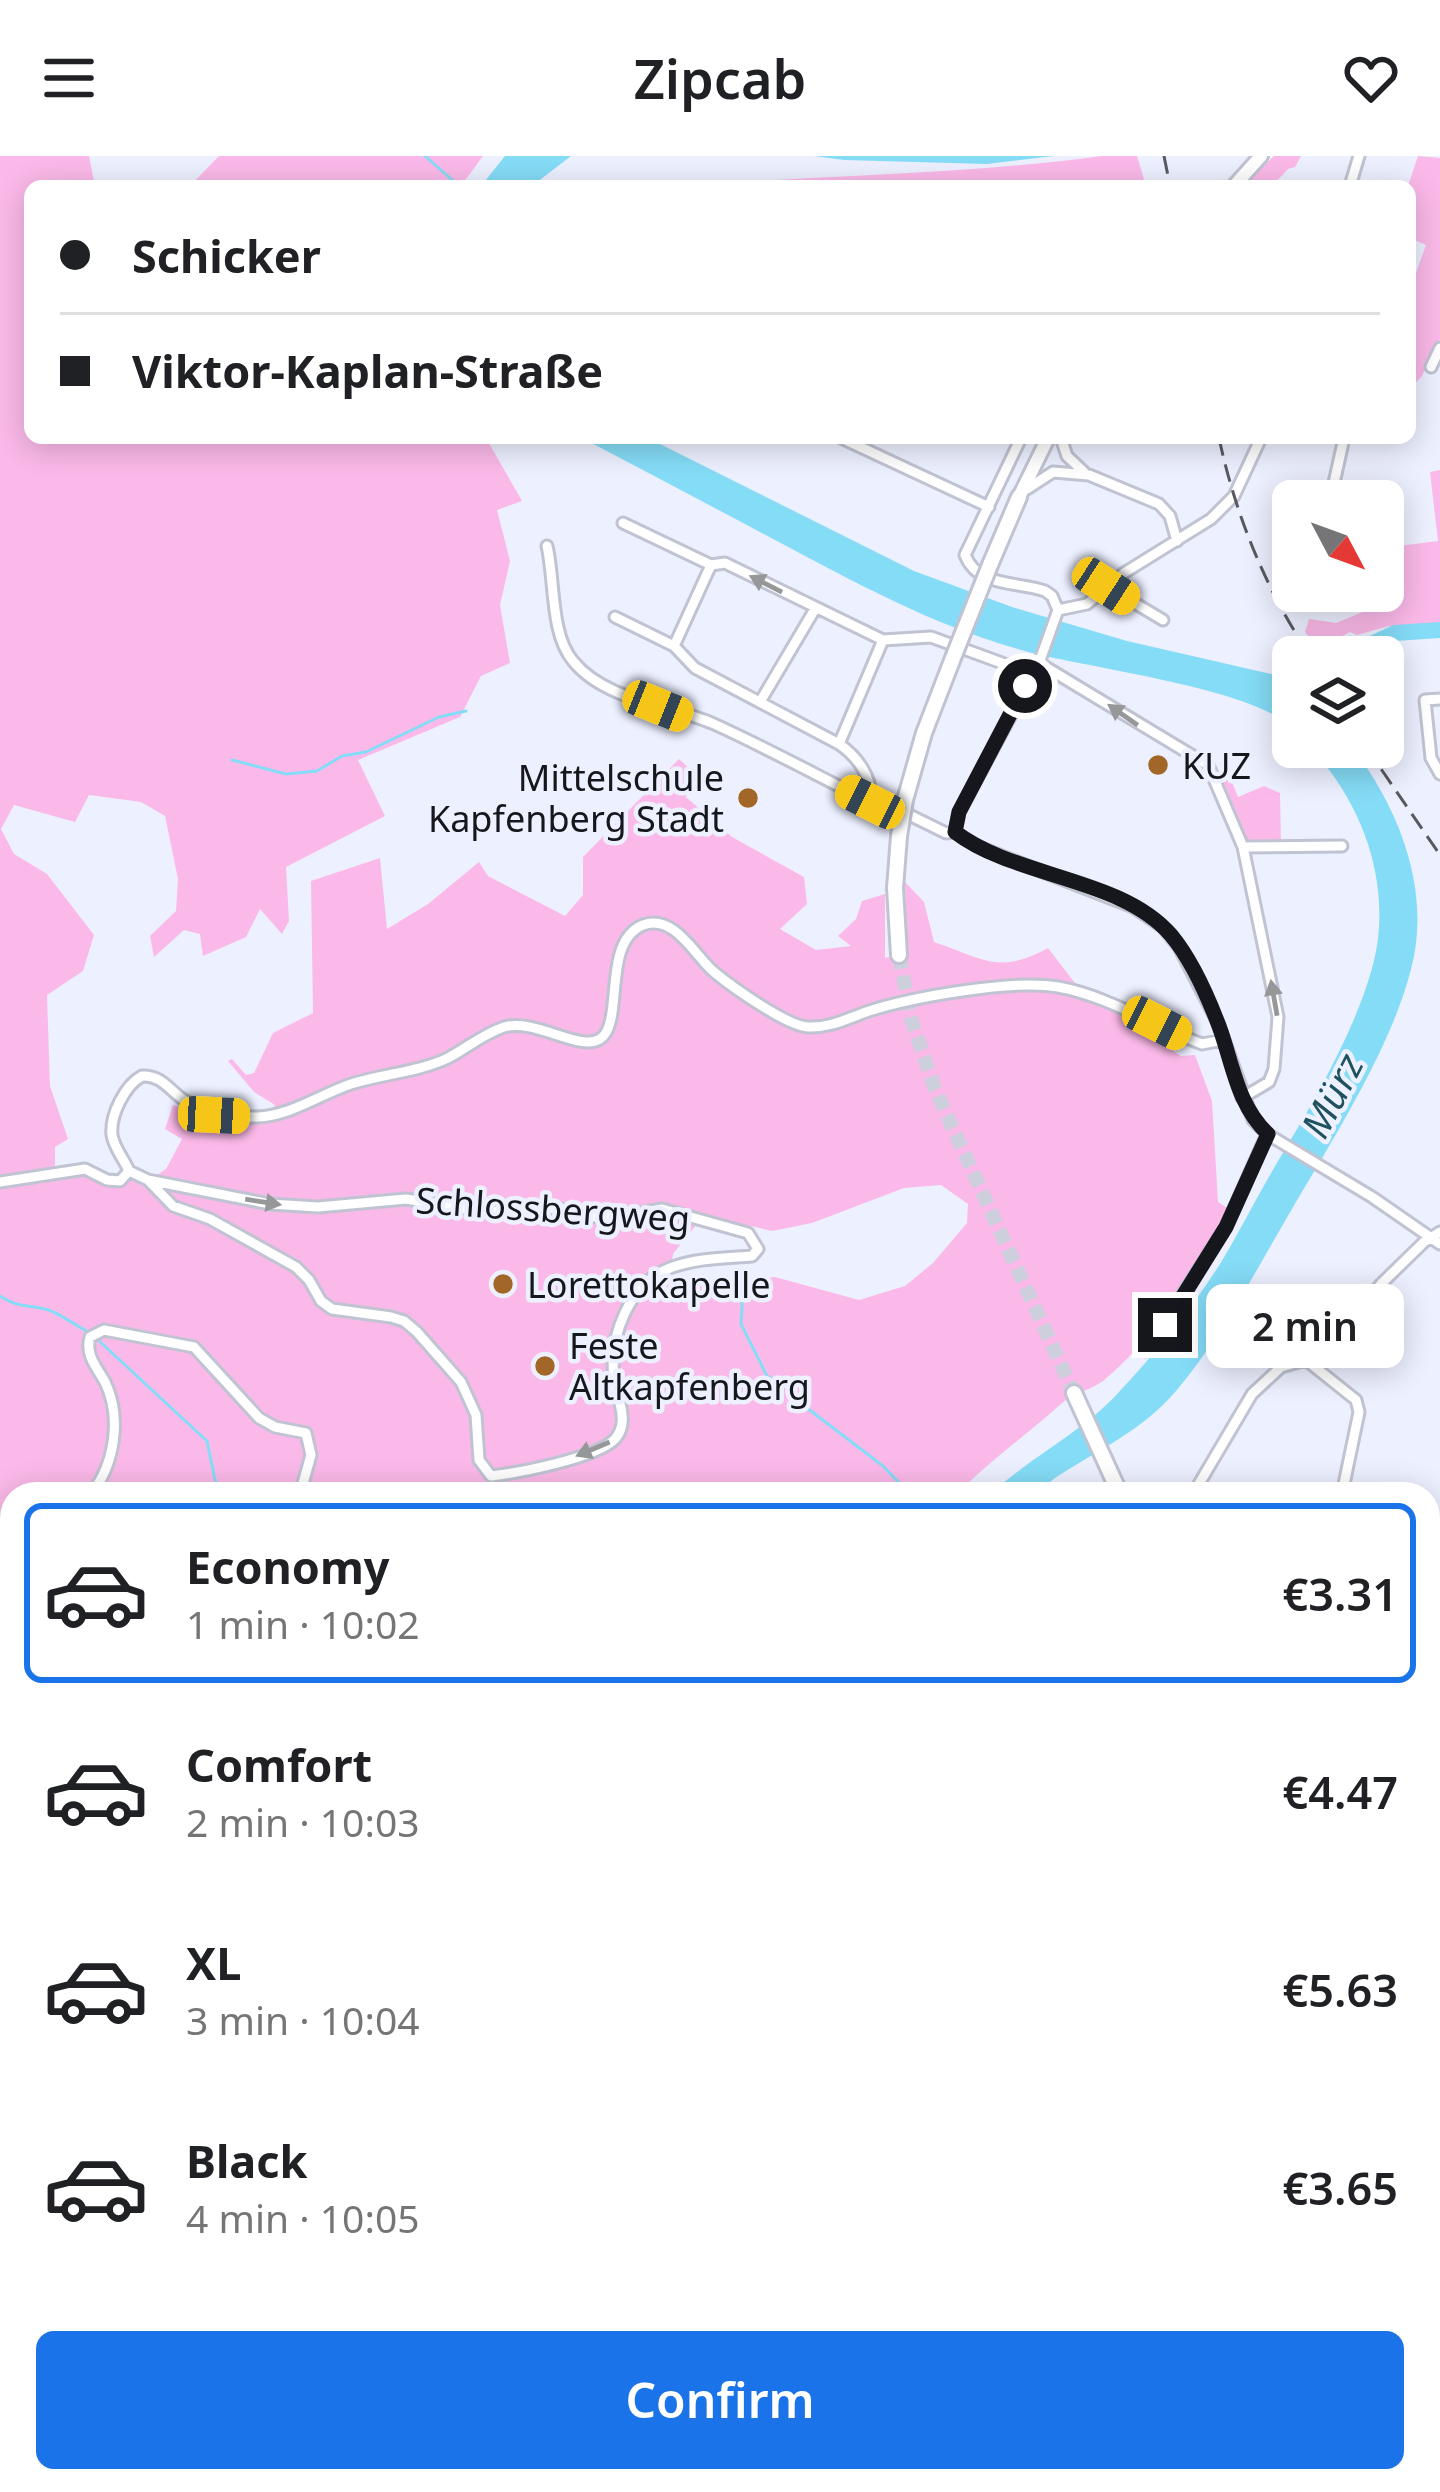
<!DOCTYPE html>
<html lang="en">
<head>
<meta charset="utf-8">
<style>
  :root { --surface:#fff; --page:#f6f6f6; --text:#202124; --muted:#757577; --line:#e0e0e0; --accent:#1a73e8 }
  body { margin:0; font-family:"Noto Sans",sans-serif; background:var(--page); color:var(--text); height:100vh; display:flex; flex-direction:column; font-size:45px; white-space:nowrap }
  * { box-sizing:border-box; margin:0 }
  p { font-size:39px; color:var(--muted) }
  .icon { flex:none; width:66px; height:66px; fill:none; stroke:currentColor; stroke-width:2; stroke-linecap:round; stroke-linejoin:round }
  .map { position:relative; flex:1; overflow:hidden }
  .panel { position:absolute; left:0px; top:1326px; width:1440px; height:1011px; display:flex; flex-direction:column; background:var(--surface); border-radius:36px 36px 0 0; box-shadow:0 6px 30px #0003 }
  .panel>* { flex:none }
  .hud { position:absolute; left:24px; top:24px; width:1392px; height:264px; border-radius:18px; box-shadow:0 6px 30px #0003; display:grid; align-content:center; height:264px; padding:0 36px; background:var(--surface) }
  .needle { width:78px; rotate:131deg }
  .controls { position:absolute; left:1272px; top:324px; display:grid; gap:24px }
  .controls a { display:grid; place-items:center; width:132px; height:132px; border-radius:18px; background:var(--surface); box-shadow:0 6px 30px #0003; font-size:60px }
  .end { position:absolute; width:54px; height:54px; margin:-27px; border:15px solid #16171c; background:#fff; box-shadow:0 0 0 6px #fff }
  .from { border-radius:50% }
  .bubble { position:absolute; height:84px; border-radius:18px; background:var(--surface); box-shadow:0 6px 30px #0003; font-size:39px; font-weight:600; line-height:84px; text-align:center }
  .car { position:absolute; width:36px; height:72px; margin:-36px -18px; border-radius:15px; box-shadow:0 0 9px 3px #0007; background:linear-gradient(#f5c518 24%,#345 0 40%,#f5c518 0 76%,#345 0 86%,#f5c518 0) }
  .hud b { display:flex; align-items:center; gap:42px; height:114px; font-size:45px }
  .hud b+b { border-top:3px solid var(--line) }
  .hud i { width:30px; height:30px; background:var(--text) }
  ul { padding:21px 0 0; list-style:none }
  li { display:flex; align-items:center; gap:36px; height:180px; margin:0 24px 18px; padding:0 12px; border:6px solid transparent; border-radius:18px }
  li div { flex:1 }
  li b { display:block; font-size:45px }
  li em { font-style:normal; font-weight:600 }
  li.on { border-color:var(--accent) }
  li>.icon { width:108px; height:108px; stroke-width:1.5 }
  .cta { display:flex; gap:24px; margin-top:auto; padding:24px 36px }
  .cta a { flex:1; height:138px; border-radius:18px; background:var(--accent); color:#fff; font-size:48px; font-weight:600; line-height:138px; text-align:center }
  header { display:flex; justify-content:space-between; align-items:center; height:156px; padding:0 36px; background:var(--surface); font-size:54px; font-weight:600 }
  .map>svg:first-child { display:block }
  .green { fill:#fbb9e9; fill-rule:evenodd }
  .water { fill:#85dcf7 }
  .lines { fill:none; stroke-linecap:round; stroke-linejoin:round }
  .stream { stroke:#85dcf7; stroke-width:3 }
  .river { stroke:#85dcf7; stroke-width:16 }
  .highway-tunnel { stroke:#cdcfdd; stroke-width:14; stroke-dasharray:14 7; stroke-linecap:butt }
  .minor-casing { stroke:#c0c3d1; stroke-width:15 }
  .major-casing { stroke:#c0c3d1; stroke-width:18 }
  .highway-casing { stroke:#c0c3d1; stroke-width:20 }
  .minor { stroke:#fff; stroke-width:9 }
  .major { stroke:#fff; stroke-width:12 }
  .highway { stroke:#fff; stroke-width:14 }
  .rail { stroke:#585a62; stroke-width:3; stroke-dasharray:18 9; stroke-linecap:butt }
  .highway-bridge-casing { stroke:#c0c3d1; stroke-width:20; stroke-linecap:butt }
  .highway-bridge { stroke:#fff; stroke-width:14 }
  .oneway { fill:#969799 }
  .route { stroke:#16171c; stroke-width:15 }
  .poi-dot { fill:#a26728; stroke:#edf0ff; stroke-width:4.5 }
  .labels { text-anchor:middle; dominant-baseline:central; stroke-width:9; stroke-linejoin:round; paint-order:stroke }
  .poi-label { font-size:36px; fill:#16171c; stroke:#edf0ff; text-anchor:start }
  .street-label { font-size:36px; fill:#16171c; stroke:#edf0ff }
  .water-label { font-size:39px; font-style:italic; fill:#1f515f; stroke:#edf0ff }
</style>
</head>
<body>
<header><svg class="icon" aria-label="menu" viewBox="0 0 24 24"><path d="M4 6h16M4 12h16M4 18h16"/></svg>Zipcab<svg class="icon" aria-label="heart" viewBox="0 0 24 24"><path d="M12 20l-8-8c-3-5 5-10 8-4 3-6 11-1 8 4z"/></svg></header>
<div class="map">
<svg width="1440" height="2336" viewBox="0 0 1440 2336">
  <rect width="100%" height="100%" fill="#edf0ff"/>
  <path class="green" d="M0,0H89L95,30H30V282H486L522,345L497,354L510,405L500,449L510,507L481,520L460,561L358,604L385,660L286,711L289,765L282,778L260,753L246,781L203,800L200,778L184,774L154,801L150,780L176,755L178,723L165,660L141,646L89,639L75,666L14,649L1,673L14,698L47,718L94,779L83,815L47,839L50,930L68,983L55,991V1009L49,1016L0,1022Z
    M219,0H483L461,30H190Z
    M1102,0H1137L1146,30H722V27C849,19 976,17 1102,0Z
    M1274,0H1301L1295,11L1288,13L1272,30H1242Z
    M1418,0L1440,2V183L1422,220L1410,233V134L1426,89L1410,82L1408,30Z
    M1440,314V467L1389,470L1357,479L1350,476L1324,490L1316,489L1305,476L1309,463L1336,467L1380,449L1383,392L1438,385L1430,316Z
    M679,603L690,613L686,641L732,681L804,721L807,748L780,773L816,794L851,790L838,780L856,763L862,745L885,738V802L907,796L905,726L924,746L934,786C984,803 999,819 1048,792L1078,831L1181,900L1195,899L1212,945L1218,1046L1229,1053C1195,1113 1157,1181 1103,1225C1091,1234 1074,1237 1062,1247C1028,1278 990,1304 957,1338H12V2325H393L388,2336H0V1029C26,1030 70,1013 90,1019C100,1022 109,1028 118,1032L134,1020L147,1026L166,1013L182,983L165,973L173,949L211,961L270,962L275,949L254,936L228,905L232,903L246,919L254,917L273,877L313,857L311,725L380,702L387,773L428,748L479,706L488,720L565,760L583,739V701ZM941,1029L968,1048L967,1067L933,1107L905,1130L859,1144L775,1121L669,1129L673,1098L704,1059L772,1075L812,1067L904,1032Z
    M1214,615L1228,616L1238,641L1264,630L1280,637L1281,690L1245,687Z
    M1440,2260V2336H1406L1409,2325H1428V2269Z
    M808,2325H890L875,2336H787Z"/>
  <path class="water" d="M505,0H571L532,30H481Z
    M814,0H1053L987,8L844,4Z
    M582,282H648L914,415L1012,451L1127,485L1280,520L1293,526V573C1256,532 1086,512 1025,495C936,471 856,427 775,384C711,350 647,316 582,282Z
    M1310,591H1352C1399,652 1432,735 1411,813C1391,893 1331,986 1289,1058C1254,1118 1221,1182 1176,1235C1143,1274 1100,1293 1058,1320C1051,1324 1044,1333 1036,1336C1025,1342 1004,1338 991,1338C1030,1301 1083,1276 1119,1236C1155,1198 1192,1152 1220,1108C1239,1077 1255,1044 1274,1012C1311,950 1375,845 1379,772C1383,704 1356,641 1310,591Z"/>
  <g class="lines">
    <path class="stream" d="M425,0L459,30
      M232,604L286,618L317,615L342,600L366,596L439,561L466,555
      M744,1117L741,1168L767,1220L795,1237L807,1252L883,1310L910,1338
      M0,1140C15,1150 23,1149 40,1152C56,1154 73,1168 88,1176
      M97,1183L207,1285L218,1338
      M0,1467L12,1473
      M0,1679L12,1682
      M12,1799V1804
      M0,1841L12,1811
      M0,1885L4,1899L12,1908"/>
    <path class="river" d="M1344,501L1395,477L1440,474"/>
    <path class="highway-tunnel" d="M899,799L912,866L935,933L1074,1237"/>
    <defs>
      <path id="minor" d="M1350,30L1359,0
        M1431,211L1440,192
        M841,282L989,351
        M1021,282L965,399C978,432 1017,425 1045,435L1052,440L1058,454
        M1061,282L1067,300L1084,316
        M1027,333L1053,316L1089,319L1159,348L1170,360L1177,385
        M1330,345L1344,282
        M1383,360L1387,361
        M623,367L711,409
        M547,390C555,424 550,478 573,505C605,545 671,549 714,568C767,592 818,620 870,646L889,649L946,677L955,676L979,691L1133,751L1163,771L1179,791L1218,867L1253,964L1267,978L1372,1041L1440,1088
        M1106,430L1163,464
        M1058,454L1087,448L1124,417L1211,363L1234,340L1261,282
        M615,461L674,490L695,512L839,588
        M883,484L931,481L1032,518
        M674,490L711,409L725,407L883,484
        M1039,507L1208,609L1243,691L1278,861L1274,913L1269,926L1242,942
        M1440,543L1425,544L1431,602L1440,618
        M760,546L815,453
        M870,646C874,623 857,600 839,588L883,484
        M955,676L959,656L1039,507L1058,454
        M1243,691L1342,690
        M129,1015L148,1024L270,1048L318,1051L406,1043L487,1056L556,1052L605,1063L662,1053L748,1077L758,1093L752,1100C726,1102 695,1102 670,1112C629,1128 609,1180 614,1221C616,1241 631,1265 615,1283C597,1302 517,1317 491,1320L479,1304L476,1259L461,1226L417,1176L404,1165L391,1161L332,1153L321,1145L309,1124L296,1111L210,1063L173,1050L148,1024
        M129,1015C124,1003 114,992 112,979C110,959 125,929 142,920C163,919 170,936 187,946C209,960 232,961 257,961C290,960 321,938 351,928C382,918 419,916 448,902C467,892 483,878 504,871C535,862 580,896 600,883C625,867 601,786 643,769C674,757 695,800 714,816C732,831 787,870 808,871C831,872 848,862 869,855C913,841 1014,823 1058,831C1109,840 1155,871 1202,888L1223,884
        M0,1026L85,1013L107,1024L120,1025L129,1015
        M1146,1195L1226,1071L1267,978
        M1306,1204L1356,1244L1359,1256L1342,1338
        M91,1338C115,1308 122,1261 105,1226C96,1210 85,1199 90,1181L104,1174L194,1191L259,1262L275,1271L306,1277L311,1299L300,1338
        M1193,1338L1252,1238L1281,1211L1306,1204L1348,1169L1381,1128L1424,1086L1440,1076
        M0,1401L12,1400
        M1428,1695L1440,1700
        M396,2336L402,2325
        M623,2336L629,2325
        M985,2336L995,2325
        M1436,2336L1440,2322"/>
      <path id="major" d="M1234,30L1261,0
        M1019,341L1048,282
        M1428,1478L1440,1425
        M1086,2336L1089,2325"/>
      <path id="highway" d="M990,409L1019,341
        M905,644L924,577L953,502
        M899,680L895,732L899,799
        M1074,1237L1120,1338"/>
    </defs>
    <use href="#minor" class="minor-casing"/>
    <use href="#major" class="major-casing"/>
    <use href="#highway" class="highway-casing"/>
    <use href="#minor" class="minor"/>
    <use href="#major" class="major"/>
    <use href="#highway" class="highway"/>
    <path class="rail" d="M1164,0L1170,30
      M1219,282C1236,361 1266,434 1311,501
      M1366,591L1440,699
      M1428,2070L1440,2020
      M1319,2325V2336
      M1364,2336L1366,2325"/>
    <defs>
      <path id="highway-bridge" d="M953,502L990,409
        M899,680L905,644"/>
    </defs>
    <use href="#highway-bridge" class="highway-bridge-casing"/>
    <use href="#highway-bridge" class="highway-bridge"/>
  </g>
  <defs><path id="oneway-solid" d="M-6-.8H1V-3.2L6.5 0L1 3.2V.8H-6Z" transform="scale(3)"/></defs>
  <g class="oneway">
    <use href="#oneway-solid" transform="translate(766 428) rotate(-153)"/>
    <use href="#oneway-solid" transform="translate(1123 559) rotate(-145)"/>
    <use href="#oneway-solid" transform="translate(1274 842) rotate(-100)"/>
    <use href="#oneway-solid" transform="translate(263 1046) rotate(9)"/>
    <use href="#oneway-solid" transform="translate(593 1293) rotate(157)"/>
  </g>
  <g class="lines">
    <path class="route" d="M1025,530L959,656L955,676C1015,722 1121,721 1171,779C1191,803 1208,841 1219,870C1233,908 1237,949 1268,978L1226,1071L1165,1169"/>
  </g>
  <g class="poi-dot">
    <circle cx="1158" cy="609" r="12"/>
    <circle cx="748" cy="642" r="12"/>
    <circle cx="503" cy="1128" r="12"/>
    <circle cx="545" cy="1210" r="12"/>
  </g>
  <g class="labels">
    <g class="poi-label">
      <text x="1182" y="609">KUZ</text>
      <text x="724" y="621" text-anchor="end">Mittelschule<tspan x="724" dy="41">Kapfenberg Stadt</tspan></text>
      <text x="527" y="1128">Lorettokapelle</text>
      <text x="569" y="1189">Feste<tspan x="569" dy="41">Altkapfenberg</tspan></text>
    </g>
    <g class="street-label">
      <text transform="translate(553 1053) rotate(4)">Schlossbergweg</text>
    </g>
    <g class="water-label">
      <text transform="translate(1331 939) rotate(-63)">Mürz</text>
    </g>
  </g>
</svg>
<div class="controls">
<a><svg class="needle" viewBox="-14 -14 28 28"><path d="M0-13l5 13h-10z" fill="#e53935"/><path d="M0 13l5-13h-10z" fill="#757577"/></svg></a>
<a><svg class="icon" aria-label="layers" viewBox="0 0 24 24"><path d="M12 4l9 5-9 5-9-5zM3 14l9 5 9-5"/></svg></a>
</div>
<i class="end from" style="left:1025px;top:530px"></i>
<i class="end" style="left:1165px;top:1169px"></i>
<div class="bubble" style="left:1206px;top:1128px;width:198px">2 min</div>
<i class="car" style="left:1106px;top:430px;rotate:123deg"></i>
<i class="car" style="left:658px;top:550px;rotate:112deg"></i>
<i class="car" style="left:870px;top:646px;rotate:297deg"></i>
<i class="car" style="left:1157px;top:867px;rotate:117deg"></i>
<i class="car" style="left:214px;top:959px;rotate:93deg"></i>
<div class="hud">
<b><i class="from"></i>Schicker</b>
<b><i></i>Viktor-Kaplan-Straße</b>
</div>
<section class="panel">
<ul>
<li class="on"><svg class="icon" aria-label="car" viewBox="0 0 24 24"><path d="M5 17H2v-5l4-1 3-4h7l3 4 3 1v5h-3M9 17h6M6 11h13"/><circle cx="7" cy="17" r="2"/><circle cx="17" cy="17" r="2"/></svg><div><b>Economy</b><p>1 min · 10:02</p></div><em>€3.31</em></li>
<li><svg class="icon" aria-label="car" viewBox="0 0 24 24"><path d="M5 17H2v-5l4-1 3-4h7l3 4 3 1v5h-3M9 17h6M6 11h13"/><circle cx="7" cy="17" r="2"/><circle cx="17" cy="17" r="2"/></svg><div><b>Comfort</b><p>2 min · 10:03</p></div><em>€4.47</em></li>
<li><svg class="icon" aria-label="car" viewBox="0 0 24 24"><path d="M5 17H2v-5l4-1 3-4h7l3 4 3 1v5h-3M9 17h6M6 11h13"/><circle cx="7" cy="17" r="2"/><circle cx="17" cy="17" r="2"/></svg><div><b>XL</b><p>3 min · 10:04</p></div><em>€5.63</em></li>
<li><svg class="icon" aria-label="car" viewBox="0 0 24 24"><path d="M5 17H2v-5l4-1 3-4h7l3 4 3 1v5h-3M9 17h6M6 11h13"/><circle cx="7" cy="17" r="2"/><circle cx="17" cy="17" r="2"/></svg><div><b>Black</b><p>4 min · 10:05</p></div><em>€3.65</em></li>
</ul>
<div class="cta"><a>Confirm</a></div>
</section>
</div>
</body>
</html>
